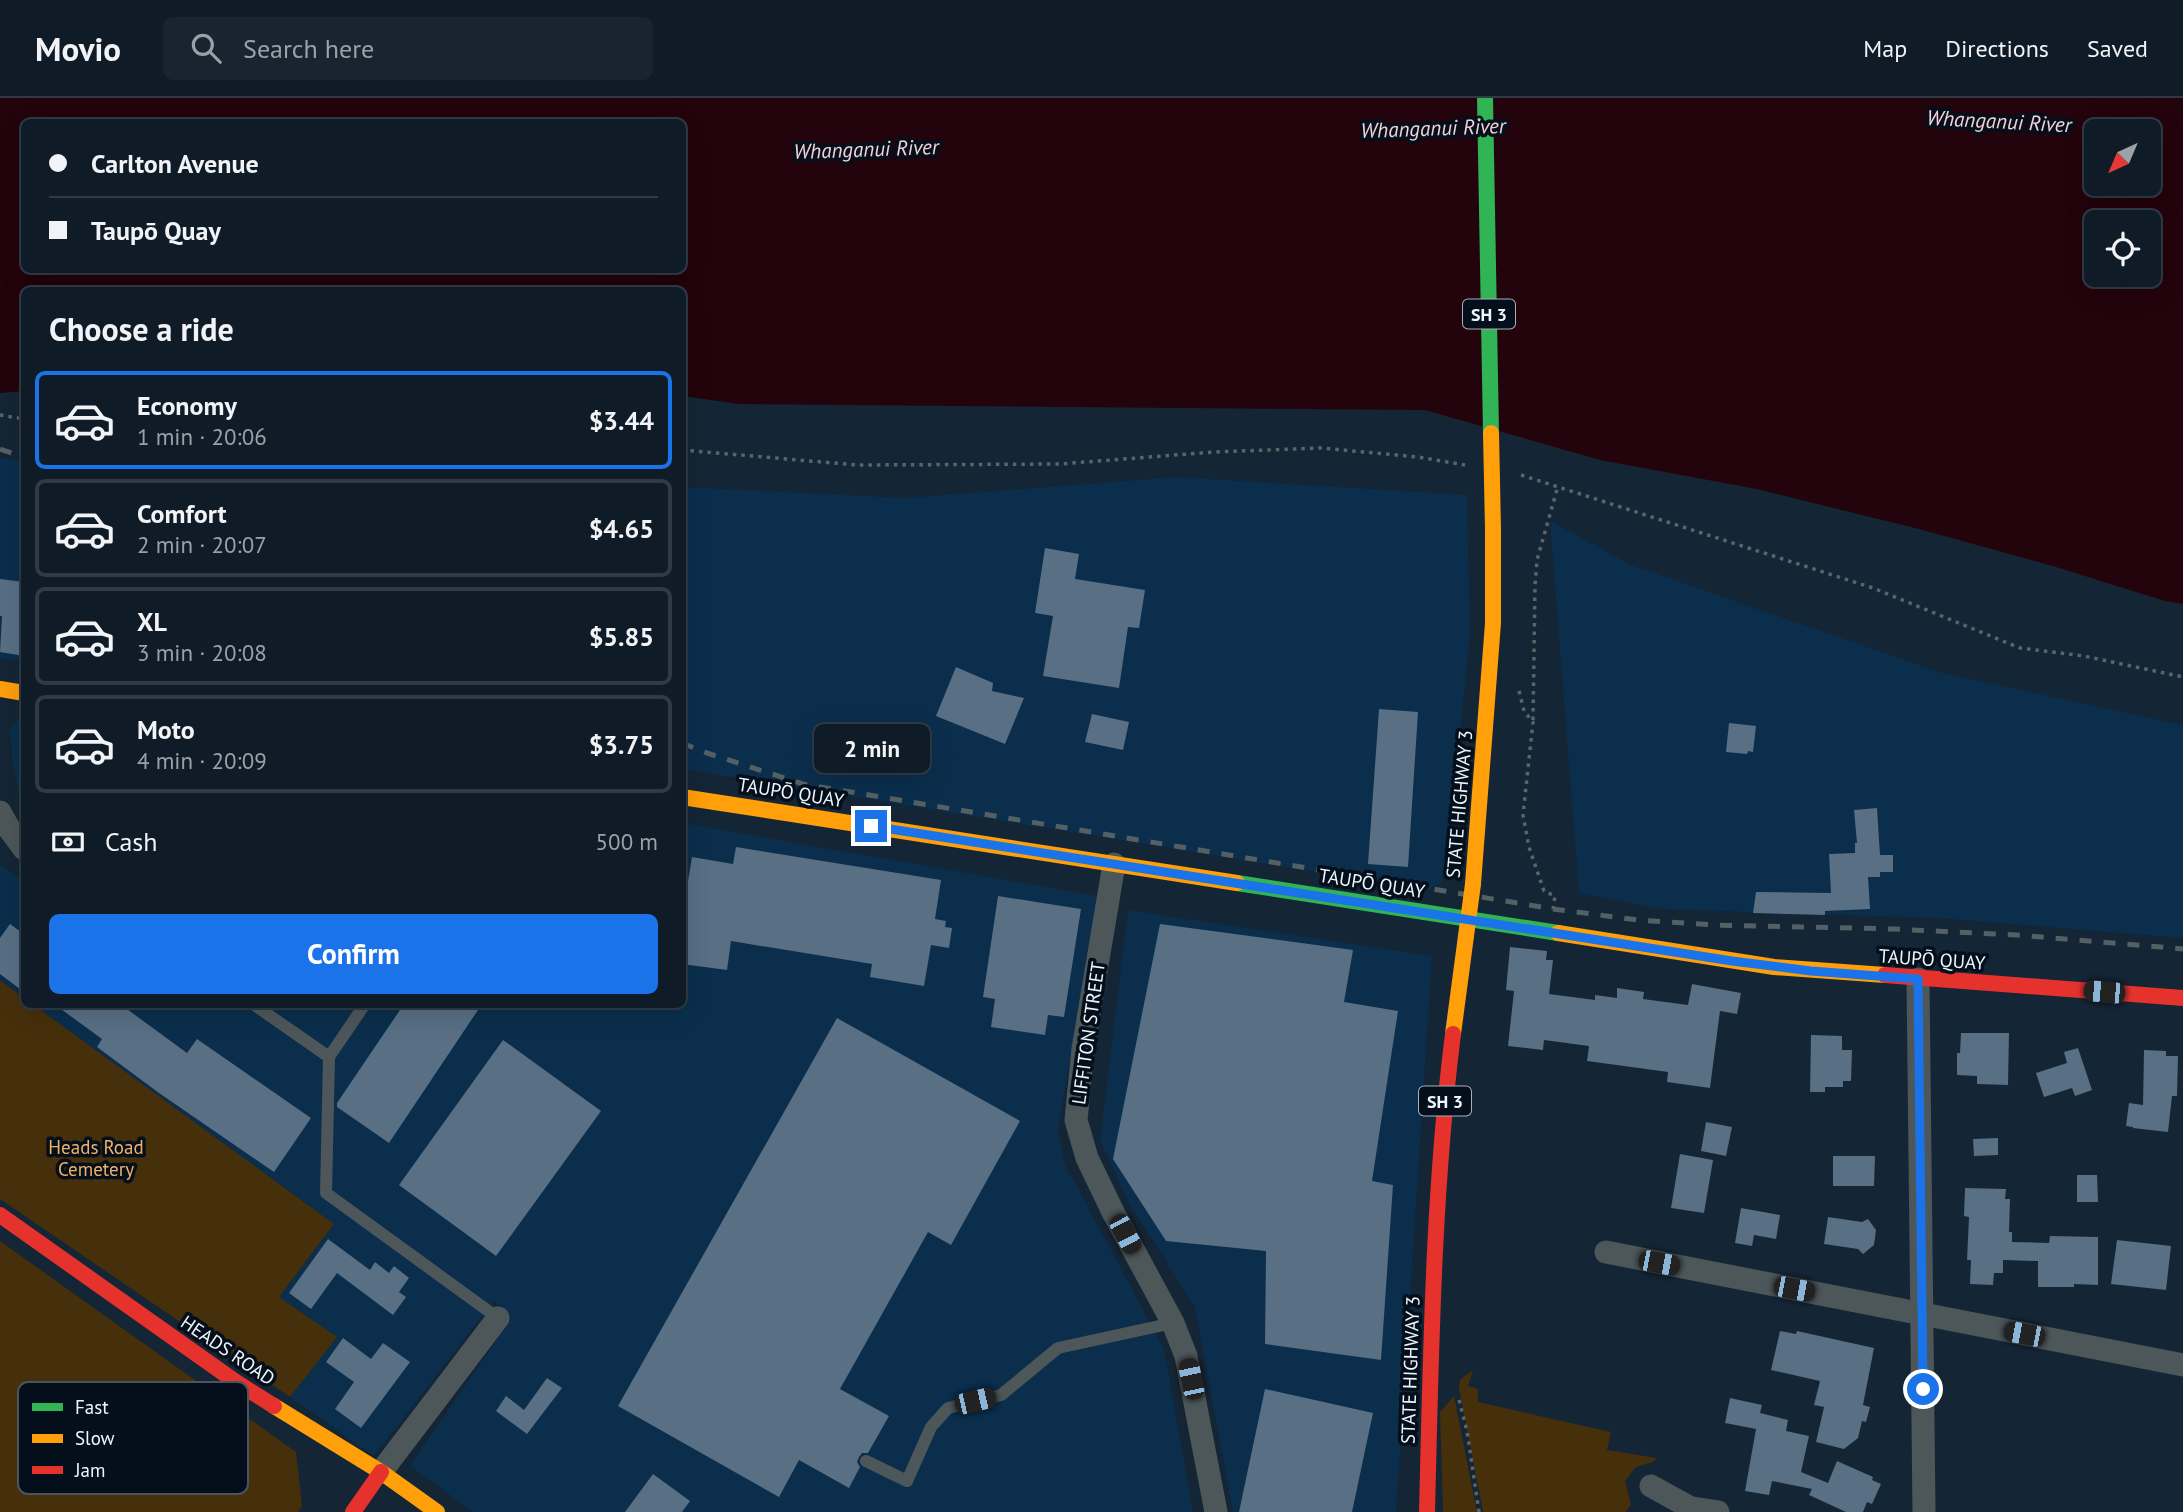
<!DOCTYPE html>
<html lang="en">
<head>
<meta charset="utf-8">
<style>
  :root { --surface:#0f1c28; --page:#182530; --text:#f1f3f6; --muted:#9ba1a8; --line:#2f3a45; --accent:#1a73e8 }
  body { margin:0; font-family:"PT Sans",sans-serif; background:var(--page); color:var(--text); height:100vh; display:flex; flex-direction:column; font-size:26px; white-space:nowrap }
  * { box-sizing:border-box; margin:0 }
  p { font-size:23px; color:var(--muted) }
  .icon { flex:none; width:38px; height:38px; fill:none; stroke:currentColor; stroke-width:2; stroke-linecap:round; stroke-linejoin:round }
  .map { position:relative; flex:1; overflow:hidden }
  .drawer { position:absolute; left:21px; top:189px; width:665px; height:721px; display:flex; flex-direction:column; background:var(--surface); border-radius:10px; box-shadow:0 7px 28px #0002,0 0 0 2px var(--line) }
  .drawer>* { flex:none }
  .hud { position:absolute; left:21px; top:21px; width:665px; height:154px; border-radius:10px; box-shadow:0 7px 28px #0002,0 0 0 2px var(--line); display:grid; align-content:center; height:154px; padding:0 28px; background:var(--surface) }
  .needle { width:46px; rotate:224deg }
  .controls { position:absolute; left:2084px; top:21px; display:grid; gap:14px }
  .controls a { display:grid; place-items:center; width:77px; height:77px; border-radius:10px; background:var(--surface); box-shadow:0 7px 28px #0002,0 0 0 2px var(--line); font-size:35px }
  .end { position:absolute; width:32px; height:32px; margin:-16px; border:9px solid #1a73e8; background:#fff; box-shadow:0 0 0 4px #fff }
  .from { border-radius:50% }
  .bubble { position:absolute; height:49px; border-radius:10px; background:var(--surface); box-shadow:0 7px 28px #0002,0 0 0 2px var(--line); font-size:23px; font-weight:700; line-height:49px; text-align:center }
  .car { position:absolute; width:21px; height:42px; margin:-21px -10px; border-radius:9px; box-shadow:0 0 5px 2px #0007; background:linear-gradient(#222 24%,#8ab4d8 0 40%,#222 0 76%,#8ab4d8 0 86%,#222 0) }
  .hud b { display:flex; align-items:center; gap:24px; height:66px; font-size:26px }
  .hud b+b { border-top:2px solid var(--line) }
  .hud i { width:18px; height:18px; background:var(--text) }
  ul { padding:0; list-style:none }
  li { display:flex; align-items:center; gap:21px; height:98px; margin:0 14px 10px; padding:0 14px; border:4px solid var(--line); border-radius:10px }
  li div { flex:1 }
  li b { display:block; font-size:26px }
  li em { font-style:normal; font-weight:700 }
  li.current { border-color:var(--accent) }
  li>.icon { width:63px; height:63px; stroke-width:1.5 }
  h2 { padding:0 28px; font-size:32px; line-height:84px }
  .pay { display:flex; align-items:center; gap:18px; height:77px; padding:0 28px; font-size:26px }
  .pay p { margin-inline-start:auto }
  .cta { display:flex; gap:14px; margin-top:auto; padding:14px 28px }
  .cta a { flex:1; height:80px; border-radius:10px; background:var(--accent); color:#fff; font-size:28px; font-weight:700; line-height:80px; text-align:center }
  header { display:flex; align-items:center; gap:42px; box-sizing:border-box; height:98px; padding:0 35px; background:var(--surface); border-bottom:2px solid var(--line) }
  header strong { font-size:33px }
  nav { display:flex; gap:38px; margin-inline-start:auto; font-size:24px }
  .search { width:490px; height:63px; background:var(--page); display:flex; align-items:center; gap:18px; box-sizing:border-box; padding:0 24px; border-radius:10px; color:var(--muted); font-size:26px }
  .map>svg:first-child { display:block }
  .built { fill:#0a2e4c }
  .green { fill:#462f0b }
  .water { fill:#23030c; fill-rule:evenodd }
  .building { fill:#586f84 }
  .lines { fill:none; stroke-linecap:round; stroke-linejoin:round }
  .path { stroke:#5b6468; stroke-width:3.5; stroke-dasharray:3.5 5; stroke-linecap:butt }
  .lane { stroke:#4d575a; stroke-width:12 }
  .street { stroke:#4d575a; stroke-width:23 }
  .fast { stroke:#30b455; stroke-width:16 }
  .slow { stroke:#ff9f0a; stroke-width:16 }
  .jam { stroke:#e5322d; stroke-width:16 }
  .rail { stroke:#556065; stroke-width:5; stroke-dasharray:12 12; stroke-linecap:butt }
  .fast-bridge { stroke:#30b455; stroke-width:16 }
  .slow-bridge { stroke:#ff9f0a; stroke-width:16 }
  .route { stroke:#1a73e8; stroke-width:9 }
  .labels { text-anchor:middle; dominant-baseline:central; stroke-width:7; stroke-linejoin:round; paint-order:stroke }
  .shield { fill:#040f1b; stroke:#a8b1b9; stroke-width:2 }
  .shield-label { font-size:18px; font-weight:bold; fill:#eef6fd }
  .street-label { font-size:19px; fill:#eef6fd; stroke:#040f1b }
  .park-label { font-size:19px; fill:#f1b266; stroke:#040f1b }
  .water-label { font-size:21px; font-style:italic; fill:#f4d2d6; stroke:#040f1b }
  .key { fill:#040f1b; stroke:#4a545f; stroke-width:2 }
  .key-label { font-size:19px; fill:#eef6fd }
</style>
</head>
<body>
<header>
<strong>Movio</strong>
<div class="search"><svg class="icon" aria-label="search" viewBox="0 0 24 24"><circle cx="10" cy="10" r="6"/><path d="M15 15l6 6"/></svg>Search here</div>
<nav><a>Map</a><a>Directions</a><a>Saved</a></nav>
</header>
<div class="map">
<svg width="2183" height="1414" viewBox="0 0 2183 1414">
  <rect width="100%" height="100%" fill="#142535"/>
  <path class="built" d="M0,360L24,362V564L0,560Z
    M1177,379L1467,397L1470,535L1447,770L1441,785L1428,792L683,671L682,389L907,400Z
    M1550,423L1631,467L1942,575L2183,627V840L1938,820L1660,811L1579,795Z
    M24,615V714L13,670L10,630Z
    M683,725L1098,798L1058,1033L1065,1066L1164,1251L1193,1414H473L410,1368L511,1221L494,1203L374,1358L290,1299L336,1239L279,1199L334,1126L34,907L196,906L200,909L207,906H682Z
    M0,766L24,784V900L0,882Z
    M1128,812L1432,858L1396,1414H1233L1195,1209L1128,1103L1100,1043Z"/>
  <path class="green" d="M0,882L24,900V906L34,907L334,1126L279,1199L337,1239L290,1299L0,1101Z
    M0,1143L296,1354L302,1408L298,1414H0Z
    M1473,1272L1468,1288L1478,1291V1304L1611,1334L1607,1352L1657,1360L1653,1364L1636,1369L1625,1383L1631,1406L1626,1414H1483L1459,1290L1460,1282Z
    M1454,1298L1477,1414H1443L1440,1314Z"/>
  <path class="water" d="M0,0H2183V506L2165,503L2053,468L1919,431L1757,391L1600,362L1425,312L739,306L683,298L682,192H24V293L0,295ZM24,24H682V172H24ZM2096,33H2149V86H2096ZM2096,124H2149V177H2096Z"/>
  <path class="building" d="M1045,450L1079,456L1075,481L1145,492L1139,530L1128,529L1119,590L1043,578L1053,518L1035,515Z
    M0,481L24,484V558L0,554L2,518H0Z
    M956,569L993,585L992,593L1024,600L1005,646L936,618Z
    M1379,611L1418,614L1408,769L1368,766Z
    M1092,616L1129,624L1123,652L1085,644Z
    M1729,625L1756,628L1753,654L1748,653L1747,656L1726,654Z
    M1877,710L1880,757H1893V774H1880V779H1868L1870,811L1825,813V817L1753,815L1756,794L1831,795L1829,756L1855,755V745H1857L1854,712Z
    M736,749L941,782L935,821L946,823L945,829L952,830L949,850L931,847L924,888L870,879L872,866L731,843L727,872L682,866V819L692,759L733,766Z
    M998,798L1081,811L1064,919L1048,917L1045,937L991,929L995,901L983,899Z
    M10,826L24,836V894L0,876V840Z
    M1160,826L1353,852L1344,904L1398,913L1372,1083L1393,1087L1381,1262L1265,1246L1266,1153L1166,1143L1113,1061Z
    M1510,849L1547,853L1546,862H1553L1549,896L1595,902V897L1617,900V890L1644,894L1643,901L1688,907L1692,886L1741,895L1737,916L1720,913L1710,990L1667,984L1668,974L1587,963L1589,948L1544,942L1543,952L1508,948L1514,893L1506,892Z
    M54,906H120L187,955L197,941L311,1020L274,1074L159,995L97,949L102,941Z
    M404,906H482L389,1045L337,1009V1005Z
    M837,920L1020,1023L951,1147L928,1134L840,1291L889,1318L868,1355H862L859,1359L857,1364L860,1369L849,1390L799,1362L779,1399L618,1308Z
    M1961,935H2009L2008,987L1977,986V978L1957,977V955H1960Z
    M1811,937L1842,938V952H1852L1851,983H1843V989H1825V994H1810Z
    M503,942L601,1013L496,1158L399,1087Z
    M2078,950L2092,992L2075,998L2072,990L2044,999L2036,975L2067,965L2064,954Z
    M2144,952L2166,953V958H2178L2177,998H2172L2168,1034L2133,1030V1029L2126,1028L2129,1005L2143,1007Z
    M1706,1024L1732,1029L1726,1058L1701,1053Z
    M1998,1040V1057L1974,1058L1973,1041Z
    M1680,1056L1713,1062L1704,1115L1671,1110Z
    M1833,1058H1875L1874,1088H1833Z
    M2077,1077H2097L2098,1104H2077Z
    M1965,1090L2006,1091L2005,1101H2010L2009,1134H2012V1144L2049,1145L2050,1138L2098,1139V1187L2074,1186V1189H2038V1163L2003,1162V1175H1994L1993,1187L1970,1186L1971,1162H1967L1969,1119L1964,1118Z
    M1741,1110L1780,1117L1776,1141L1754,1137L1752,1148L1735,1145Z
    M1828,1119L1862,1124L1868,1121L1876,1132L1874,1147L1863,1156L1858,1151L1824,1146Z
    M328,1141L370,1172L375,1164L389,1175L394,1168L409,1180L399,1194L406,1199L393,1217L337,1175L311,1211L289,1195Z
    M2117,1142L2171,1148L2166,1192L2111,1186Z
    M1780,1233L1796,1236L1797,1233L1874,1250L1863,1307L1870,1309L1866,1324L1862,1323L1858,1340L1844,1351L1816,1344L1824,1309L1814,1307L1820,1283L1771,1272Z
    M343,1240L371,1261L383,1245L410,1264L361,1330L335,1311L354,1284L326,1264Z
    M547,1280L562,1290L527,1336L496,1313L506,1298L524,1312Z
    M1265,1291L1373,1315L1352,1414H1239Z
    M1730,1300L1762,1307L1760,1315L1788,1322L1786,1333L1809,1338L1801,1374L1828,1385L1837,1363L1873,1379L1872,1382L1881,1386L1872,1406L1867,1404L1863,1414H1846L1809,1397L1812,1391L1772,1383L1769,1397L1745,1393L1756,1331L1725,1325Z
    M653,1376L690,1403L682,1414H625Z"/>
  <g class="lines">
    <path class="path" d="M0,317L24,321
      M682,352L857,367L1060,366L1214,354L1321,350L1418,359L1465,367
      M1521,377L1873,490L2020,550L2084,558L2183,579
      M1519,593L1524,613L1533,624L1523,717L1529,749L1544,793L1555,798L1553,811
      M1533,622L1535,488L1537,462L1558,388
      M1459,1302L1467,1333L1479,1414"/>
    <path class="lane" d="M253,906L329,959
      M365,906L329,959L326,1095L498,1220
      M866,1363L907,1383L931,1329L948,1310L1001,1297L1058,1250L1173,1225"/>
    <path class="street" d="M0,714L10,732L24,751
      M1114,766L1083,951L1076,1022L1087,1060L1113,1114L1173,1225L1186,1258L1216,1414
      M1918,881L1924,1414
      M1606,1154L2183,1267
      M381,1374L498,1220
      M1651,1388L1691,1410L1718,1414"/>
    <path class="fast" d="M1237,785L1558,835"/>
    <path class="slow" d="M0,591L24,595
      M682,699L1237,785
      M1473,786L1493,525V431
      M1558,835L1774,869L1885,877
      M1453,936L1466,838
      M274,1308L381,1374L437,1414"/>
    <path class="jam" d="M1885,877L2183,900
      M0,1117L236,1284L274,1308
      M353,1414L381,1374
      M1427,1414C1431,1254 1433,1095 1453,936"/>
    <path class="rail" d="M0,351L24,359
      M682,645L707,655L803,686L1553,811L1638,822L1714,827L1893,831L2017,837L2183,851"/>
    <path class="fast-bridge" d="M1485,0L1491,335"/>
    <path class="slow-bridge" d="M1491,335L1493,431
      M1466,838L1473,786"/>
  </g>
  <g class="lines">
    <path class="route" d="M871,728L1732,863L1811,873L1918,881L1923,1291"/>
  </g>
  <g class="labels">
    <g class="shield">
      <rect x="1463" y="201.5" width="52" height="29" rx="5"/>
      <rect x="1419" y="988.5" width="52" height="29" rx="5"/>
    </g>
    <g class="shield-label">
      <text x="1489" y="216">SH 3</text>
      <text x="1445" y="1003">SH 3</text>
    </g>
    <g class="street-label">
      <text transform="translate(791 694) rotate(9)">TAUPŌ QUAY</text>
      <text transform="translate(1459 706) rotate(-85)">STATE HIGHWAY 3</text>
      <text transform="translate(1372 785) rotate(9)">TAUPŌ QUAY</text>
      <text transform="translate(1932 861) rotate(4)">TAUPŌ QUAY</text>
      <text transform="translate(1088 935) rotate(-82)">LIFFITON STREET</text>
      <text transform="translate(228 1252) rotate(34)">HEADS ROAD</text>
      <text transform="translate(1410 1272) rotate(-88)">STATE HIGHWAY 3</text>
    </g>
    <g class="park-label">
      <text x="96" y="1049">Heads Road<tspan x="96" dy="22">Cemetery</tspan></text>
    </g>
    <g class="water-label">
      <text transform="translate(1999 23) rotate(3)">Whanganui River</text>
      <text transform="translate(1433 30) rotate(-2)">Whanganui River</text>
      <text transform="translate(866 51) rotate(-2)">Whanganui River</text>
    </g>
  </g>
  <rect x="18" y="1284" width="230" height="112" rx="10" class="key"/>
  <rect x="32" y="1305" width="31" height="8" fill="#30b455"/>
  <rect x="32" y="1336" width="31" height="9" fill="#ff9f0a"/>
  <rect x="32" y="1368" width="31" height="8" fill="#e5322d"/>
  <g class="key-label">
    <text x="75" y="1316">Fast</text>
    <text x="75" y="1347">Slow</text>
    <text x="75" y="1379">Jam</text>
  </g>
</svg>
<div class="controls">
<a><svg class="needle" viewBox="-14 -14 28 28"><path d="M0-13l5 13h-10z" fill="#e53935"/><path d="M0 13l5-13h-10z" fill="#9ba1a8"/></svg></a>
<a><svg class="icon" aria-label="locate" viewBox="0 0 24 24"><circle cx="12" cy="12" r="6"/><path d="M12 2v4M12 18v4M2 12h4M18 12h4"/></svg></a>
</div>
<i class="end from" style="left:1923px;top:1291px"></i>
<i class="end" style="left:871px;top:728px"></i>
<div class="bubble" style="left:814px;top:626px;width:116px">2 min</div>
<i class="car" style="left:2104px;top:894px;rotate:275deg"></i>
<i class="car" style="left:1125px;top:1136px;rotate:152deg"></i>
<i class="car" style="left:1659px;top:1165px;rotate:101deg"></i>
<i class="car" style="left:1794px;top:1191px;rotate:101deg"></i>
<i class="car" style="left:2024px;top:1236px;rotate:281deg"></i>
<i class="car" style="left:1191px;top:1281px;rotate:348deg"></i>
<i class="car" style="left:975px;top:1303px;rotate:77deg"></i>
<div class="hud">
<b><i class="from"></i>Carlton Avenue</b>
<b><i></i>Taupō Quay</b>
</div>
<section class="drawer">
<h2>Choose a ride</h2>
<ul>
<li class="current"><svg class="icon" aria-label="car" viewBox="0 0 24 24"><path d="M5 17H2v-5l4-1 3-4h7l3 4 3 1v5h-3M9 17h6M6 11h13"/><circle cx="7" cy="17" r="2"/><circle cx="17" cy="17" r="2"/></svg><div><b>Economy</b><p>1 min · 20:06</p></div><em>$3.44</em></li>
<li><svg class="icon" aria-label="car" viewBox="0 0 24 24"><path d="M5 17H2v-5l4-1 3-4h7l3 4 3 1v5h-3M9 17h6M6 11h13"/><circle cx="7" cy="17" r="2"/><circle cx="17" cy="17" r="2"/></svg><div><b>Comfort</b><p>2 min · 20:07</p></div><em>$4.65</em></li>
<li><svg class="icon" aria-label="car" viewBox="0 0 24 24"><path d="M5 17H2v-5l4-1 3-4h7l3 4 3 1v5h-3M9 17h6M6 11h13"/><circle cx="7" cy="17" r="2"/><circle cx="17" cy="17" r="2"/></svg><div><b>XL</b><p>3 min · 20:08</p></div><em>$5.85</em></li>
<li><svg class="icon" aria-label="car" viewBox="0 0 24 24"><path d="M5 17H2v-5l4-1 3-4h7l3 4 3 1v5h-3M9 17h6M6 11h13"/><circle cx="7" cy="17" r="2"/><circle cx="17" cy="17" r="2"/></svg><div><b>Moto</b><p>4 min · 20:09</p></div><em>$3.75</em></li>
</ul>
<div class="pay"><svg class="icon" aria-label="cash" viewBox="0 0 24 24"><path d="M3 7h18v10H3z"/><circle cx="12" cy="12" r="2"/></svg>Cash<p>500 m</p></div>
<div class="cta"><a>Confirm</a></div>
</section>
</div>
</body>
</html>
